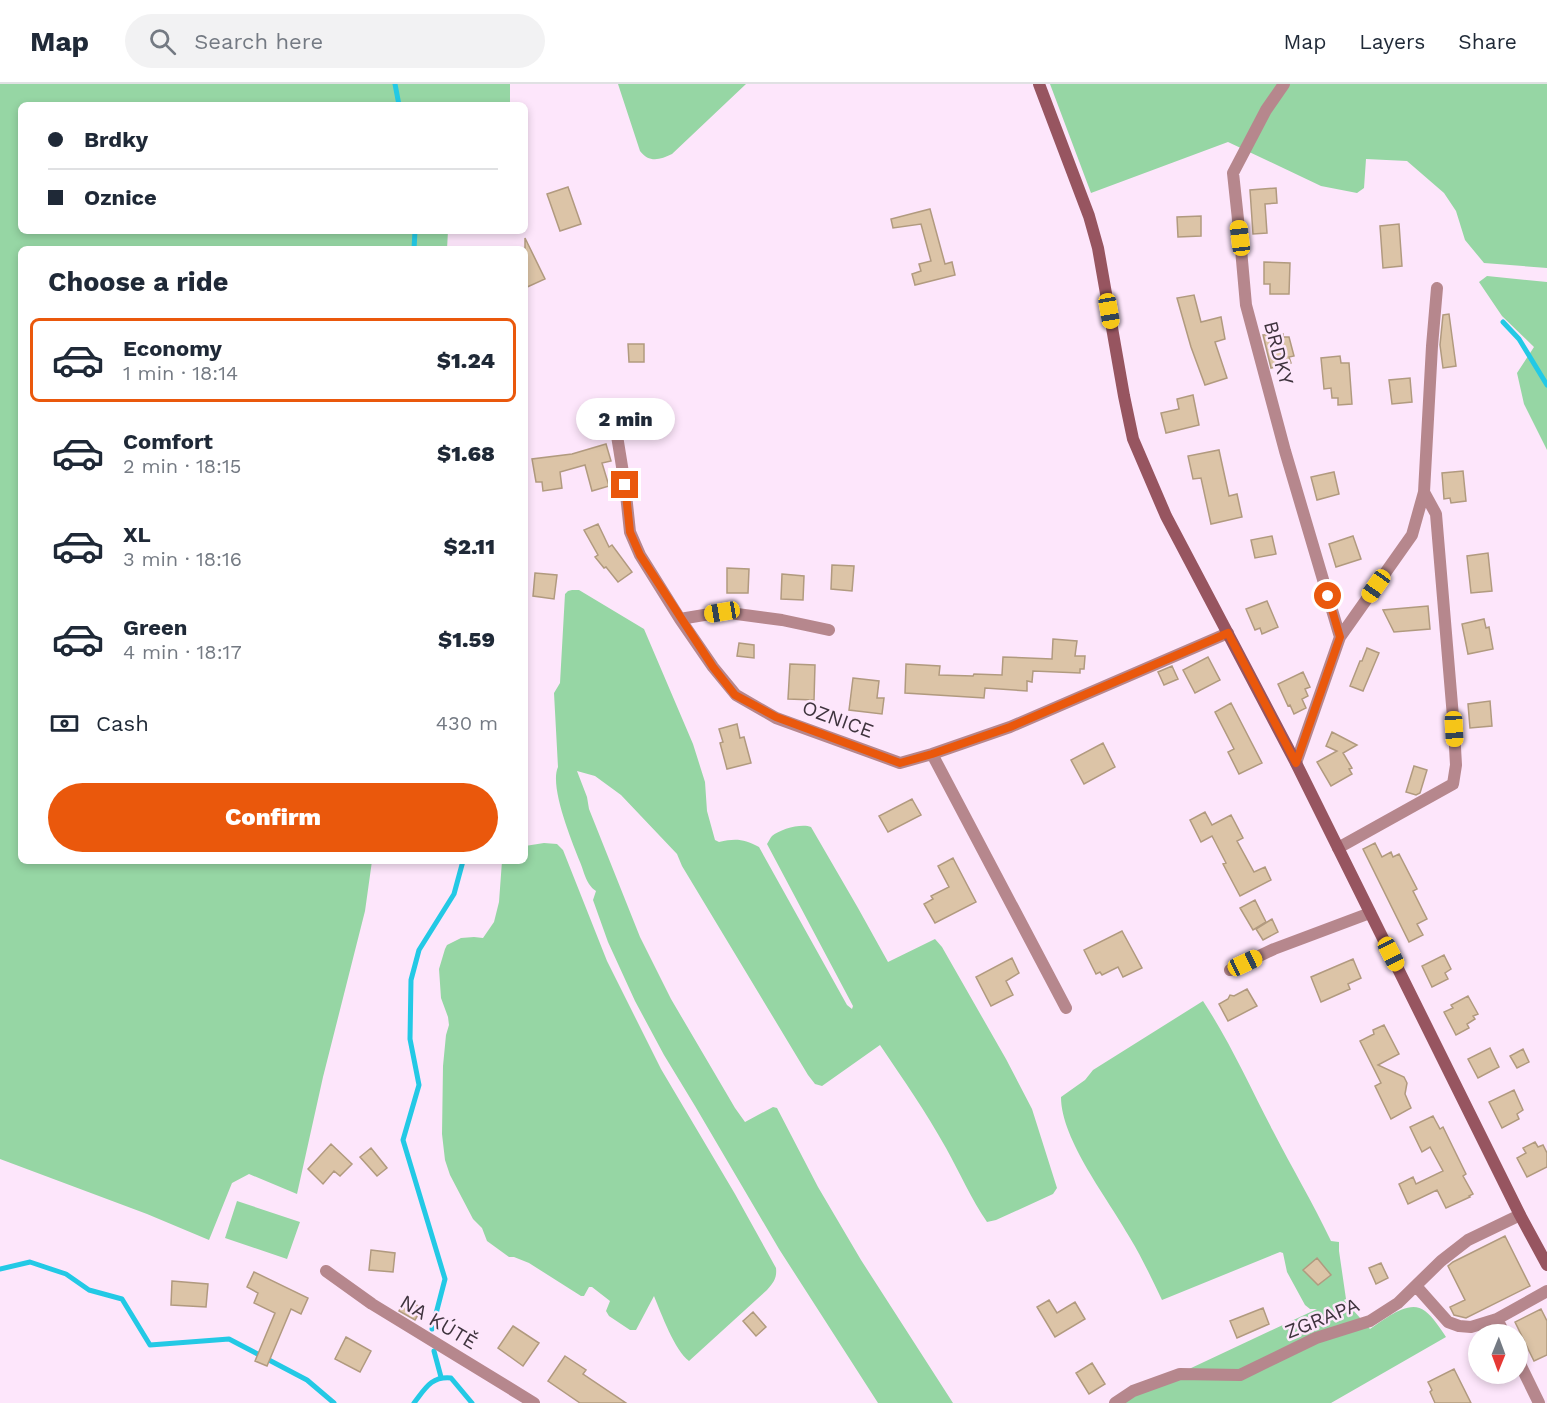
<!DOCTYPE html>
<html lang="en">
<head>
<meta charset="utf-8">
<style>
  :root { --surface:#fff; --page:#f2f2f3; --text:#1f2937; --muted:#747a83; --line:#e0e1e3; --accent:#ea580c }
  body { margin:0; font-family:"Work Sans",sans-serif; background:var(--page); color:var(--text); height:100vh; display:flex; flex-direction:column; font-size:22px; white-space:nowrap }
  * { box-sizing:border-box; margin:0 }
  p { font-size:20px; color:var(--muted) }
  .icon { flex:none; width:33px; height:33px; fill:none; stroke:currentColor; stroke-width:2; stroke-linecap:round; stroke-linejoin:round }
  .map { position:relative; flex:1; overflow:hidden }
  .sheet { position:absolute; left:18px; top:162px; width:510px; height:618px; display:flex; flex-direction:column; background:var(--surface); border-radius:9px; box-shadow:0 3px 9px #0003 }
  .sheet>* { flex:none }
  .hud { position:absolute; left:18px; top:18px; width:510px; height:132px; border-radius:9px; box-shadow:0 3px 9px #0003; display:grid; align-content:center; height:132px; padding:0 30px; background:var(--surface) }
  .needle { width:39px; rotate:181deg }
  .buttons { position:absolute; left:1468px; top:1240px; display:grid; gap:12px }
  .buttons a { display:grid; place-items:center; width:60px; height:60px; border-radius:50%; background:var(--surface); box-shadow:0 3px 9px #0003; font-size:30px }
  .end { position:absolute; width:27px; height:27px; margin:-14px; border:8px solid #ea580c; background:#fff; box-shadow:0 0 0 3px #fff }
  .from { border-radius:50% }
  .bubble { position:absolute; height:42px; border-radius:21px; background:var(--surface); box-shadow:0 3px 9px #0003; font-size:20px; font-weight:800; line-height:42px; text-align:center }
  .car { position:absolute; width:18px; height:36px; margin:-18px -9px; border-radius:8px; box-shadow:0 0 4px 2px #0007; background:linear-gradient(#f5c518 24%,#345 0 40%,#f5c518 0 76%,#345 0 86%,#f5c518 0) }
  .hud b { display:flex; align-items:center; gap:21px; height:57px; font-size:22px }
  .hud b+b { border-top:2px solid var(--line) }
  .hud i { width:15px; height:15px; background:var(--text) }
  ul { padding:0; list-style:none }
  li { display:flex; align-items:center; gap:18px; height:84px; margin:0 12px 9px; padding:0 18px; border:3px solid transparent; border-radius:9px }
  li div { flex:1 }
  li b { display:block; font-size:22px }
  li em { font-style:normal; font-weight:800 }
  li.selected { border-color:var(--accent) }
  li>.icon { width:54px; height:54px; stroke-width:1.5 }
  h2 { padding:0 30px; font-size:27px; line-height:72px }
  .pay { display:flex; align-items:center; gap:15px; height:66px; padding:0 30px; font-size:22px }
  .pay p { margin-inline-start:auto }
  .cta { display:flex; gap:12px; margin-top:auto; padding:12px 30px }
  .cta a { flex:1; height:69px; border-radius:36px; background:var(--accent); color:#fff; font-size:24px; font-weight:800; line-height:69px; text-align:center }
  header { display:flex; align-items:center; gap:36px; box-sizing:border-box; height:84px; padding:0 30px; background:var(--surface); border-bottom:2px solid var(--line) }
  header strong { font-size:28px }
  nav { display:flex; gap:33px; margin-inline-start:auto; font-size:21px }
  .search { width:420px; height:54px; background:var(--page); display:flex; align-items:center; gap:15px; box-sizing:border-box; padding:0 21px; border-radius:33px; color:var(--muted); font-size:22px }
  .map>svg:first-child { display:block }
  .green { fill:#96d6a4 }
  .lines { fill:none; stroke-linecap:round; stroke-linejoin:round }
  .stream { stroke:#23c9e5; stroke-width:5 }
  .building { fill:#dcc4a7; stroke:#b19a7f; stroke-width:1.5 }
  .street { stroke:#b6878d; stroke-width:12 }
  .secondary { stroke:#975560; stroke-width:12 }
  .route { stroke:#ea580c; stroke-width:8 }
  .labels { text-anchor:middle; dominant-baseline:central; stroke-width:5; stroke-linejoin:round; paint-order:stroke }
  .street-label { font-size:20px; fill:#3f343e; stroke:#fde6fb }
</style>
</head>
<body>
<header>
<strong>Map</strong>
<div class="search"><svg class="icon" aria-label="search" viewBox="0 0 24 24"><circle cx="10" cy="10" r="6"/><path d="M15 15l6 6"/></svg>Search here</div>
<nav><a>Map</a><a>Layers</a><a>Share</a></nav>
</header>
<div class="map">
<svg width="1547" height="1319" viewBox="0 0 1547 1319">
  <rect width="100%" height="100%" fill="#fde6fb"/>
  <path class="green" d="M0,0H510V21H21V147H448L447,165H21V777H372L365,827L323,993L297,1110L249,1090L232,1099L209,1156L147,1130L0,1075Z
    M618,0H746L672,70C660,76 649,79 640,67Z
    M1050,0H1547V184L1484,179L1465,156L1456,127L1444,109L1407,77L1366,75L1364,104L1357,109L1321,102L1228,58L1091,109Z
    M1487,192L1547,198V366L1524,320L1517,289L1534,263L1502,232L1479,198Z
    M572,506H579L644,545L693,660L705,698L707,727L715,756L719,758C736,754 744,755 759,763L847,921L852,925L853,922L767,760C769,757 770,754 772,752C780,745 802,739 811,743L858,824L888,878L935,855L942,863L1006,975L1032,1025L1057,1104L1053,1110L996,1136L987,1138C971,1115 960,1089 946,1064C926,1028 903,995 880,961L822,1002L815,1000L808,991L682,782L677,770L621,711L595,692L577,687L587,713L589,725L640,853L671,915L735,1024L745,1038L773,1023L777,1024L818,1103L861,1176L953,1319H878L779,1165L695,1022L664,971L635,917L608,858L593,816L596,807C593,805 591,803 589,800C585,794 583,785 580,778C572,758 549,702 558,683L554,609L560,599L565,510L568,507Z
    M544,759L557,760L563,766L607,877L661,985L735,1110L776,1184C777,1194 774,1198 767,1206L689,1277C675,1267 661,1229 654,1212L636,1246H630L609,1232L606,1227L610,1217L592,1203H589L584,1212H581L529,1179L514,1173H509L487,1157L482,1144L473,1135L450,1091L445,1076L442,1050L443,982L446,951L449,941L448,933L441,914L439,885L445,865L447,861L461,854L474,853L483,854L494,838L499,818L502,777H525V762Z
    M1203,917C1230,958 1250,1003 1273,1047C1292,1084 1313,1119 1331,1157L1339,1158V1167L1346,1215L1344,1216L1370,1245C1384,1236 1409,1214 1425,1227C1433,1233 1440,1244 1446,1253L1331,1319H1123L1138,1309L1317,1225H1310L1305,1221L1287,1188L1283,1169L1280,1168L1162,1216C1152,1195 1142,1174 1130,1154C1109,1116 1061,1056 1061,1013L1085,996L1093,986Z
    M237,1117L300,1138L287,1175L225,1154Z"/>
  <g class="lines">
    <path class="stream" d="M395,0L399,21
      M414,165L415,147
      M1503,238L1519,255L1547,301
      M0,1185L30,1178L66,1190L89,1206L122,1215L150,1261L229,1255L307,1296L334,1319
      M432,1245L445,1195L403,1056L419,1001L410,955L411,896L419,866L454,810L463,777
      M434,1267L441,1293
      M414,1319C425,1305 431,1292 451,1294L472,1319"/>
  </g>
  <path class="building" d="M568,103L581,140L560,147L547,110Z
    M1276,104L1277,119L1265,120L1267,149L1253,150L1250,106Z
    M930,125L945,180L952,178L955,191L915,201L912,190L921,187L919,180L931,177L921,140L893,144L891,135Z
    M1201,132V152L1178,153L1177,133Z
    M1399,140L1402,182L1383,184L1380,142Z
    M525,154L545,195L525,204Z
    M1264,178L1290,179L1289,210H1270V200H1264Z
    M1194,211L1201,238L1221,233L1225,255L1215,258L1227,294L1205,301L1191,263L1177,214Z
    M1449,230L1456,282L1443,284L1440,261L1443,231Z
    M1283,250V253H1289L1294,272L1289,273L1291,279L1271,284L1263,251Z
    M628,260H644V278H629Z
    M1340,272L1341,279H1349L1352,320L1338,321V314H1332L1331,304L1324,305L1321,274Z
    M1410,294L1412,318L1392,320L1389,296Z
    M1193,311L1199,341L1166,349L1161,329L1179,325L1177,315Z
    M606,360L611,377L602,379L609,402L592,407L585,381L560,388L562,404L543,407L542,398H536L532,375L572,370Z
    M1219,366L1229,412L1237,410L1242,433L1211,440L1201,394L1193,395L1188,372Z
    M1463,387L1466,417L1451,419L1450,414L1444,415L1442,389Z
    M1334,388L1339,410L1317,416L1311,393Z
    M598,440L609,463L612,461L632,488L618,498L606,483L604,484L595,473L598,471L584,446Z
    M1272,452L1276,470L1255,474L1251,456Z
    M1353,452L1361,475L1336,483L1329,460Z
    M1488,469L1492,507L1471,509L1467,472Z
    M832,481L854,482L852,507L831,505Z
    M727,484L749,485L748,509H727Z
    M535,489L557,491L554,515L533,512Z
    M782,490L804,492L803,516L781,515Z
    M1267,517L1278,543L1262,550L1260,544L1255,546L1246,525Z
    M1428,522L1430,545L1394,548L1383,526Z
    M1484,535L1486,544L1489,543L1493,565L1468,570L1462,540Z
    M1053,555L1077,557L1075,572H1085L1084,585H1080V589L1033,587L1032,598L1027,597V607L985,604L984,614L905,609L906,580L940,582L939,591L973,592L974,590L1002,591L1003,573L1052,575Z
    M739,559L754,561V574L737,572Z
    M1367,564L1379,569L1363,607L1350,602L1360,577H1362Z
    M1208,573L1220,596L1195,609L1183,586Z
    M790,580L815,581L814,616L788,615Z
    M1172,582L1178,595L1164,601L1158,588Z
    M1303,588L1310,603L1305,605L1308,612L1302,615L1306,624L1294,630L1290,621L1288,622L1278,600Z
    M853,594L879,597L877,614H884L882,630L849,626Z
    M1490,617L1492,642L1470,644L1468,620Z
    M1231,619L1262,679L1239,690L1228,668L1234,665L1215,628Z
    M737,640L740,654L744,653L751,679L727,685L720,659L723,658L719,645Z
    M1332,648L1357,661L1343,669L1352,684L1349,685L1352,690L1331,702L1317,678L1337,667L1326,662Z
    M1103,659L1115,683L1084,700L1071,676Z
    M1414,682L1427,686L1420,709L1416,711L1406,708Z
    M912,715L921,731L888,748L879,732Z
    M1205,728L1212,741L1231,731L1243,754L1237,757L1254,788L1265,783L1271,796L1240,812L1223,780L1226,779L1212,752L1201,758L1190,736Z
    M1375,759L1382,773L1391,768L1393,773L1399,770L1417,805L1413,807L1427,835L1417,840L1423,851L1409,858L1363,765Z
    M953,774L976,818L935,839L924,820L933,815L931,812L949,803L938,782Z
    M1255,816L1266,838L1253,846L1240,824Z
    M1272,835L1278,848L1263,856L1256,845Z
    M1122,847L1142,884L1123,893L1118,883L1102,891L1100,888L1096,890L1084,866Z
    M1444,871L1451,885L1445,889L1448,895L1432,903L1422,882Z
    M1012,874L1019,889L1006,897L1013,911L991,922L976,893Z
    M1353,875L1361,894L1348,900L1350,905L1321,918L1311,893Z
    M1247,905L1257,922L1228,937L1219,920L1228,915L1230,911L1234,912Z
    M1468,912L1478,930L1473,932L1475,935L1467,940L1469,944L1456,951L1444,928L1453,924L1451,921Z
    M1384,941L1399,970L1378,981L1404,993L1407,999L1405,1010L1411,1024L1391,1035L1375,1002L1381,999L1360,957L1374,950L1373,946Z
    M1490,964L1499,983L1478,994L1468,975Z
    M1523,965L1529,978L1517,984L1510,972Z
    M1514,1006L1523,1026L1517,1030L1519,1035L1502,1044L1489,1018Z
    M1433,1032L1440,1045L1443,1043L1466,1090L1463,1092L1473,1110L1469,1112L1470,1113L1446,1124L1437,1106L1408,1120L1399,1100L1413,1093L1416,1100L1443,1087L1430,1063L1422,1068L1410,1043Z
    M1535,1058L1538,1063L1543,1061L1547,1069V1083L1527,1093L1517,1074L1526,1069L1523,1064Z
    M331,1060L352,1080L340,1092L334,1087L323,1100L308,1085Z
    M371,1064L387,1084L377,1092L360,1073Z
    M1505,1152L1530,1202L1466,1234L1454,1231L1450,1223L1465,1216L1448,1182L1453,1178Z
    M371,1166L395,1169L393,1188L369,1186Z
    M1317,1174L1331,1191L1318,1201L1303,1186Z
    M1381,1179L1388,1194L1376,1200L1369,1184Z
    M254,1188L308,1214L301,1230L291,1225L267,1282L255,1277L275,1229L254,1219L258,1209L247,1203Z
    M172,1197L208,1200L206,1223L171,1221Z
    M405,1215L422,1224L415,1236L399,1227Z
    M1049,1216L1057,1229L1075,1218L1085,1235L1055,1253L1037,1223Z
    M1263,1224L1269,1240L1237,1254L1230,1237Z
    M1541,1225L1547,1237V1271L1534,1277L1515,1238Z
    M753,1228L766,1243L756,1252L743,1237Z
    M513,1242L539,1259L523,1282L498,1264Z
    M346,1253L371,1267L360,1288L335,1275Z
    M565,1272L586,1286L583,1290L626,1319H580L548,1297Z
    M1092,1279L1105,1300L1089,1310L1076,1289Z
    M1454,1285L1471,1319H1435L1430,1308L1432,1306L1428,1298Z"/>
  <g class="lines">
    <path class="street" d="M1284,0L1266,26L1233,89L1240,154L1246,221L1285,367L1340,553
      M612,321L625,401L630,448L640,471L680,535L713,583L736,611L776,634L900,679L932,670L1010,643L1228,549
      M680,535L722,528L782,536L829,546
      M932,670L1066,924
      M1296,679L1340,553L1412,451L1424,408L1432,262L1437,204
      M1338,764L1453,700L1456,681L1454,645L1436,430L1424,408
      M1230,886L1274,865L1370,829
      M326,1187L372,1220L534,1319
      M1416,1202L1448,1238L1459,1242L1471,1243L1497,1235L1547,1207
      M1497,1235L1505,1251
      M1518,1276L1539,1319
      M1115,1319L1133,1307L1180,1290L1240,1291L1316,1254L1370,1237L1398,1219L1441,1177L1468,1156L1520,1131"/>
    <path class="secondary" d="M1039,0L1089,132L1098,164L1124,312L1133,355L1166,432L1296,679L1520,1131L1547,1181"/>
  </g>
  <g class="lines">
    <path class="route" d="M625,401L630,448L640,471L713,583L735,611L776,633L900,679L932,670L1010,643L1228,549L1296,679L1340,553L1328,512"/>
  </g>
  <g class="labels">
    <g class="street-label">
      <text transform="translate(1279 269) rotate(75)">BRDKY</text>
      <text transform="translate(838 635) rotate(20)">OZNICE</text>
      <text transform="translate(1322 1234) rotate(-22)">ZGRAPA</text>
      <text transform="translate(439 1238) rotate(31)">NA KÚTĚ</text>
    </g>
  </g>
</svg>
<div class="buttons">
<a><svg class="needle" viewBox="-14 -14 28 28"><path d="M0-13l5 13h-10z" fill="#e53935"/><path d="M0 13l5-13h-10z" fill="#747a83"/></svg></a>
</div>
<i class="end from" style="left:1328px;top:512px"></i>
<i class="end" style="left:625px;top:401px"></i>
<div class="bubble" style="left:576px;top:314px;width:99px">2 min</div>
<i class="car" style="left:1240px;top:154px;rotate:353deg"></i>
<i class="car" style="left:1109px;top:227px;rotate:170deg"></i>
<i class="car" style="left:1376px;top:502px;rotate:215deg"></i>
<i class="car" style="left:722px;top:528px;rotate:260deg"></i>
<i class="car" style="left:1454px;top:645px;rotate:177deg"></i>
<i class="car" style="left:1391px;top:870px;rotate:153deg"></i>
<i class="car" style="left:1245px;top:879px;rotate:65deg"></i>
<div class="hud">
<b><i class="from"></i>Brdky</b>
<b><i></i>Oznice</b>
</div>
<section class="sheet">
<h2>Choose a ride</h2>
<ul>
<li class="selected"><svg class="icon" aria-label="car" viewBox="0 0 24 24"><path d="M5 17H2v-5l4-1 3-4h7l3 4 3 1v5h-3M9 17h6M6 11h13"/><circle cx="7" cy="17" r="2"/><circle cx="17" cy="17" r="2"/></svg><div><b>Economy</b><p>1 min · 18:14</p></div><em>$1.24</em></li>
<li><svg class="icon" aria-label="car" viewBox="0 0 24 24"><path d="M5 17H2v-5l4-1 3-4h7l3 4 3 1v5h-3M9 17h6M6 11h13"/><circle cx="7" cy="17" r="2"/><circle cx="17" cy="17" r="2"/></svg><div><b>Comfort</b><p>2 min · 18:15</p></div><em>$1.68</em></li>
<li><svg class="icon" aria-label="car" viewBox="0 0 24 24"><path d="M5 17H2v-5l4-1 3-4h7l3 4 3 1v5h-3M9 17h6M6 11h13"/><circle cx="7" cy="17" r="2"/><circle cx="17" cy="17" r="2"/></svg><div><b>XL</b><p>3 min · 18:16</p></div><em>$2.11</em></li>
<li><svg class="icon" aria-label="car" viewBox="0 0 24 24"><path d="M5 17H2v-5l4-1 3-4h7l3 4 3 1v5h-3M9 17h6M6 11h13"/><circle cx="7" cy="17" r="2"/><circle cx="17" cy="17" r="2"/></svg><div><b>Green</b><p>4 min · 18:17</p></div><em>$1.59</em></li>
</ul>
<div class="pay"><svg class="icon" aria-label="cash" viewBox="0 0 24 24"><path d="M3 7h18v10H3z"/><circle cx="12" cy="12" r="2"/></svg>Cash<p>430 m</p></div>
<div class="cta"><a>Confirm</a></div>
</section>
</div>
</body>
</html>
